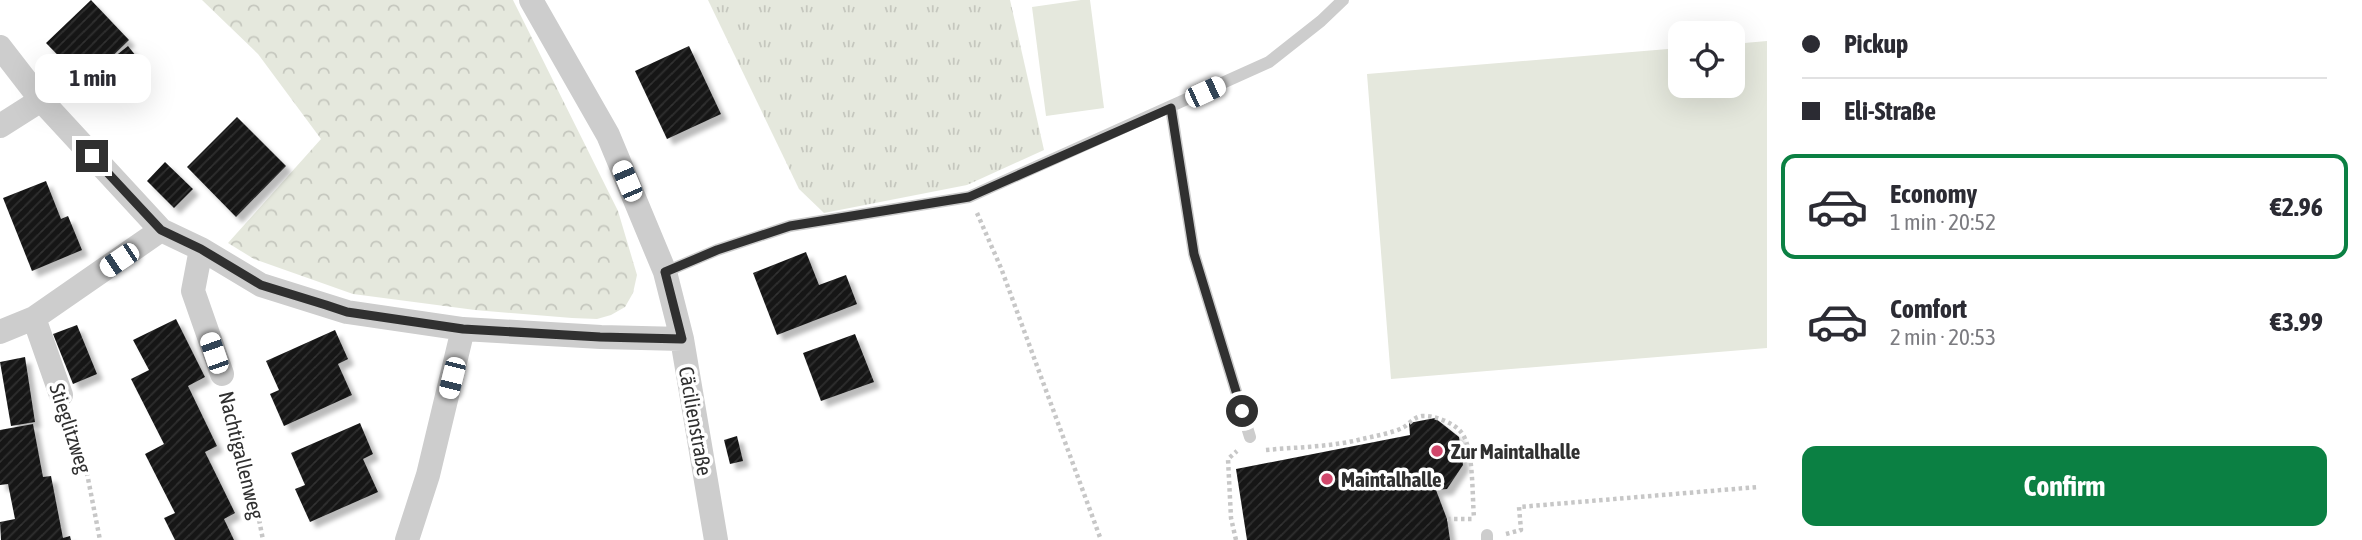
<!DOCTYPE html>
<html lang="en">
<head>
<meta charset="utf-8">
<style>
  :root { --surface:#fff; --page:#f7f7f7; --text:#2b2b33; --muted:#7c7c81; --line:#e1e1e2; --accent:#0b8043 }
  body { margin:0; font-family:"Asap Condensed",sans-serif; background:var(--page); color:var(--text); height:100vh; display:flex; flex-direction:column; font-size:26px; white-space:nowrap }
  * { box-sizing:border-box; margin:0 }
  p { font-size:23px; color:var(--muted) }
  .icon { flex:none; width:38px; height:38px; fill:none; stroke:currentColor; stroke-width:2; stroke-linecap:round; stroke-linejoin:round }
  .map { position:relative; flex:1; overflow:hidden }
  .drawer { display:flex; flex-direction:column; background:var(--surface); width:595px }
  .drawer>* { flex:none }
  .guide { display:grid; align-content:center; height:154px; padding:0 35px; background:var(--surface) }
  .buttons { position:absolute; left:1668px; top:21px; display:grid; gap:14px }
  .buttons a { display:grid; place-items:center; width:77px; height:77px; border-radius:14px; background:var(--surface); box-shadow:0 7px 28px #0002; font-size:35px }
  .end { position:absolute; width:32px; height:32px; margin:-16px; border:9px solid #303030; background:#fff; box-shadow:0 0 0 4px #fff }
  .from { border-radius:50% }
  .bubble { position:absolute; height:49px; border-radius:14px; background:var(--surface); box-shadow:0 7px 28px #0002; font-size:23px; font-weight:700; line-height:49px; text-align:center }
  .car { position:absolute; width:21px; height:42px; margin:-21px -10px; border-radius:9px; box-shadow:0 0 5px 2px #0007; background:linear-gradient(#fff 24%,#345 0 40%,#fff 0 76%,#345 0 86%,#fff 0) }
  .guide b { display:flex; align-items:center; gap:24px; height:66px; font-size:26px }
  .guide b+b { border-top:2px solid var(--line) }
  .guide i { width:18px; height:18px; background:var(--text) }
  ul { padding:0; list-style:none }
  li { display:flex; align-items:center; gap:21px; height:105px; margin:0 14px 10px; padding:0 21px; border:4px solid transparent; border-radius:14px }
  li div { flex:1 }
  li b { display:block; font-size:26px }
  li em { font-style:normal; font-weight:700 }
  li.selected { border-color:var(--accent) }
  li>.icon { width:63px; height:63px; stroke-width:1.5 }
  .primary-button { display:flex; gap:14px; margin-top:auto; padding:14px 35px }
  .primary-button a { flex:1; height:80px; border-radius:14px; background:var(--accent); color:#fff; font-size:28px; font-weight:700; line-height:80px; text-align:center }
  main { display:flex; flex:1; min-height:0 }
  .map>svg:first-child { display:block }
  .grass { fill:url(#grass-tufts) }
  .forest { fill:url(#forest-crowns) }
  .park { fill:#e5e8dd }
  .building { fill:url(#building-hatch); filter:url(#shadow) }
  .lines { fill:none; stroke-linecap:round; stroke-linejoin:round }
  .path { stroke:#c7c7c7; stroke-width:4.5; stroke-dasharray:3.5 3.5; stroke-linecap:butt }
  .lane { stroke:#cdcdcd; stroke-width:12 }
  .street { stroke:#cdcdcd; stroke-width:24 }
  .route { stroke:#303030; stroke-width:9 }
  .poi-dot { fill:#d1476b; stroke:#fff; stroke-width:2.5 }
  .labels { text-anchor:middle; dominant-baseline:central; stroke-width:7; stroke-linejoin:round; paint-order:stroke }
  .street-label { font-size:21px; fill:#303030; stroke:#fff }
  .poi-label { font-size:21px; font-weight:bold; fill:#303030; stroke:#fff; text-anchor:start }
</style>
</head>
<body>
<main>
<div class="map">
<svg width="1767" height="540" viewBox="0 0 1767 540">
  <defs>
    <pattern id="grass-tufts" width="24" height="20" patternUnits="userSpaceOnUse" patternTransform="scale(1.75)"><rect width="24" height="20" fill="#e5e8dd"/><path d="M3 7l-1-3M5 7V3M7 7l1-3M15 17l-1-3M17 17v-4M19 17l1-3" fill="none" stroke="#c5c7be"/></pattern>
    <pattern id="forest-crowns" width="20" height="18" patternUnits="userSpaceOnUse" patternTransform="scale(1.75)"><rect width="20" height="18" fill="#e5e8dd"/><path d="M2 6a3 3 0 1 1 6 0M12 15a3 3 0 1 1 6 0" fill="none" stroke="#c5c7be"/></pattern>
    <pattern id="building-hatch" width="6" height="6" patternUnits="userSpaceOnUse" patternTransform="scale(1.75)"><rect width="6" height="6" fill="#171717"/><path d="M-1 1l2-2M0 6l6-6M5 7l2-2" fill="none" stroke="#303030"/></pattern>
    <filter id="shadow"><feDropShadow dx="6" dy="6" stdDeviation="2" flood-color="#0004"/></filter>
  </defs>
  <rect width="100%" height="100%" fill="#fff"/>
  <path class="grass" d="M708,0H1010L1044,150L967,185L824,213L799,189Z"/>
  <path class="forest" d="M202,0H513L618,211L637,275L633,293L625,307L611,315L597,319L572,318L475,310L353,294L254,259L228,243L321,139L258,54Z"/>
  <path class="park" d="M1081,0H1090L1104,108L1046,116L1032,7Z
    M1767,41V348L1391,379L1367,74L1680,48V86H1732L1733,44Z"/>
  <path class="building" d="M91,0L129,40L85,83L46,43Z
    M128,46L136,56L113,76L104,65Z
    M689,46L721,114L667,139L635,71Z
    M237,117L286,166L236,217L187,167Z
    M165,162L193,189L174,208L147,181Z
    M46,181L61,219L68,216L82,250L32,271L3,198Z
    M806,252L819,285L846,275L857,304L777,335L753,273Z
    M176,319L205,377L188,386L217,446L205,452L235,513L224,519L234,540H175L164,518L175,513L145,454L164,444L131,379L149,370L133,340Z
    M77,325L97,374L73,384L53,334Z
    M335,330L348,359L338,364L352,395L284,426L270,394L279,390L266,361Z
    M855,334L874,382L821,401L803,353Z
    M25,357L35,422L11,426L0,362Z
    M1435,418L1459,437L1463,465L1447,489L1436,490L1447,519L1450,540H1247L1236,469L1410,435L1409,423Z
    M360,423L373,454L363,459L378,492L310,522L295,489L305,485L291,453Z
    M33,424L43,477L51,476L63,538L70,536L71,540H1L0,522L15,519L8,484L0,485V430Z
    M737,436L743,461L730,464L724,440Z"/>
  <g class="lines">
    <path class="path" d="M977,213L1001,268L1101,540
      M228,398L254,494L263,540
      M70,419L84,458L100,540
      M1266,450C1297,447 1332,447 1362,439C1375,436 1393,433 1404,427C1410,423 1414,417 1422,416C1434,415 1454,423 1461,432C1474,447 1472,497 1474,517
      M1447,519H1475
      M1506,534L1521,530L1519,507L1758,487
      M1236,540L1231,518L1228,459L1237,451"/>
    <path class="lane" d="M1171,108L1194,254L1250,437
      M665,272L717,250L790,226L969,197L1269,62L1321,21L1343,0
      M1487,540V535"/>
    <path class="street" d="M531,0L608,135L665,272L682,339L716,540
      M0,47L41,100L161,230L201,249L261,285L347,312L463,329L601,337L682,339
      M0,126L41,100
      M201,249L193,291L222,374
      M34,318L61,395
      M0,332L34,318L161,230
      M407,540L428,475L463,329"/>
  </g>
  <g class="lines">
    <path class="route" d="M92,156L161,230L201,249L261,285L326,305L347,312L463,329L600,337L682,339L665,272L717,250L790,226L969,197L1171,108L1194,254L1242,411"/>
  </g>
  <g class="poi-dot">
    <circle cx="1437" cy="451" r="7"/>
    <circle cx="1327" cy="479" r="7"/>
  </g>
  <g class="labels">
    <g class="street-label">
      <text transform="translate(696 421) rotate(80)">Cäcilienstraße</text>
      <text transform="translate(71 428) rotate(72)">Stieglitzweg</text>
      <text transform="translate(242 455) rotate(76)">Nachtigallenweg</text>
    </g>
    <g class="poi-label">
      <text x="1451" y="451">Zur Maintalhalle</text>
      <text x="1341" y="479">Maintalhalle</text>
    </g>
  </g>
</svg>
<div class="buttons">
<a><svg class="icon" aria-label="locate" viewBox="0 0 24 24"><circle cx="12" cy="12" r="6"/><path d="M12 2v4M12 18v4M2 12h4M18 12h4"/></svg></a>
</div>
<i class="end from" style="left:1242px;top:411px"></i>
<i class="end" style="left:92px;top:156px"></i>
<div class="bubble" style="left:35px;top:54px;width:116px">1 min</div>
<i class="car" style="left:1205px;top:92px;rotate:65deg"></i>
<i class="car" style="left:627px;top:181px;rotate:337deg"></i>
<i class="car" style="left:119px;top:260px;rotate:236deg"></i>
<i class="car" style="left:214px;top:353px;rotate:341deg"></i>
<i class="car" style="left:452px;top:378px;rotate:194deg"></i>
</div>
<section class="drawer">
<div class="guide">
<b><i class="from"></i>Pickup</b>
<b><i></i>Eli-Straße</b>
</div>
<ul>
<li class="selected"><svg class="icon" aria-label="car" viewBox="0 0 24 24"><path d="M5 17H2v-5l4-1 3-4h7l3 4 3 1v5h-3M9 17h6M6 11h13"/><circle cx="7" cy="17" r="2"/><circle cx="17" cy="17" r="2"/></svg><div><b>Economy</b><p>1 min · 20:52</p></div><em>€2.96</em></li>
<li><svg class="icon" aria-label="car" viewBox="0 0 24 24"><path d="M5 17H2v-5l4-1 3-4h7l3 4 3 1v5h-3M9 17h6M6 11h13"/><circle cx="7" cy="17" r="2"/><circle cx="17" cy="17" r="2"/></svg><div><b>Comfort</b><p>2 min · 20:53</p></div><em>€3.99</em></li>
</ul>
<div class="primary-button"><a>Confirm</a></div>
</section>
</main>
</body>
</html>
